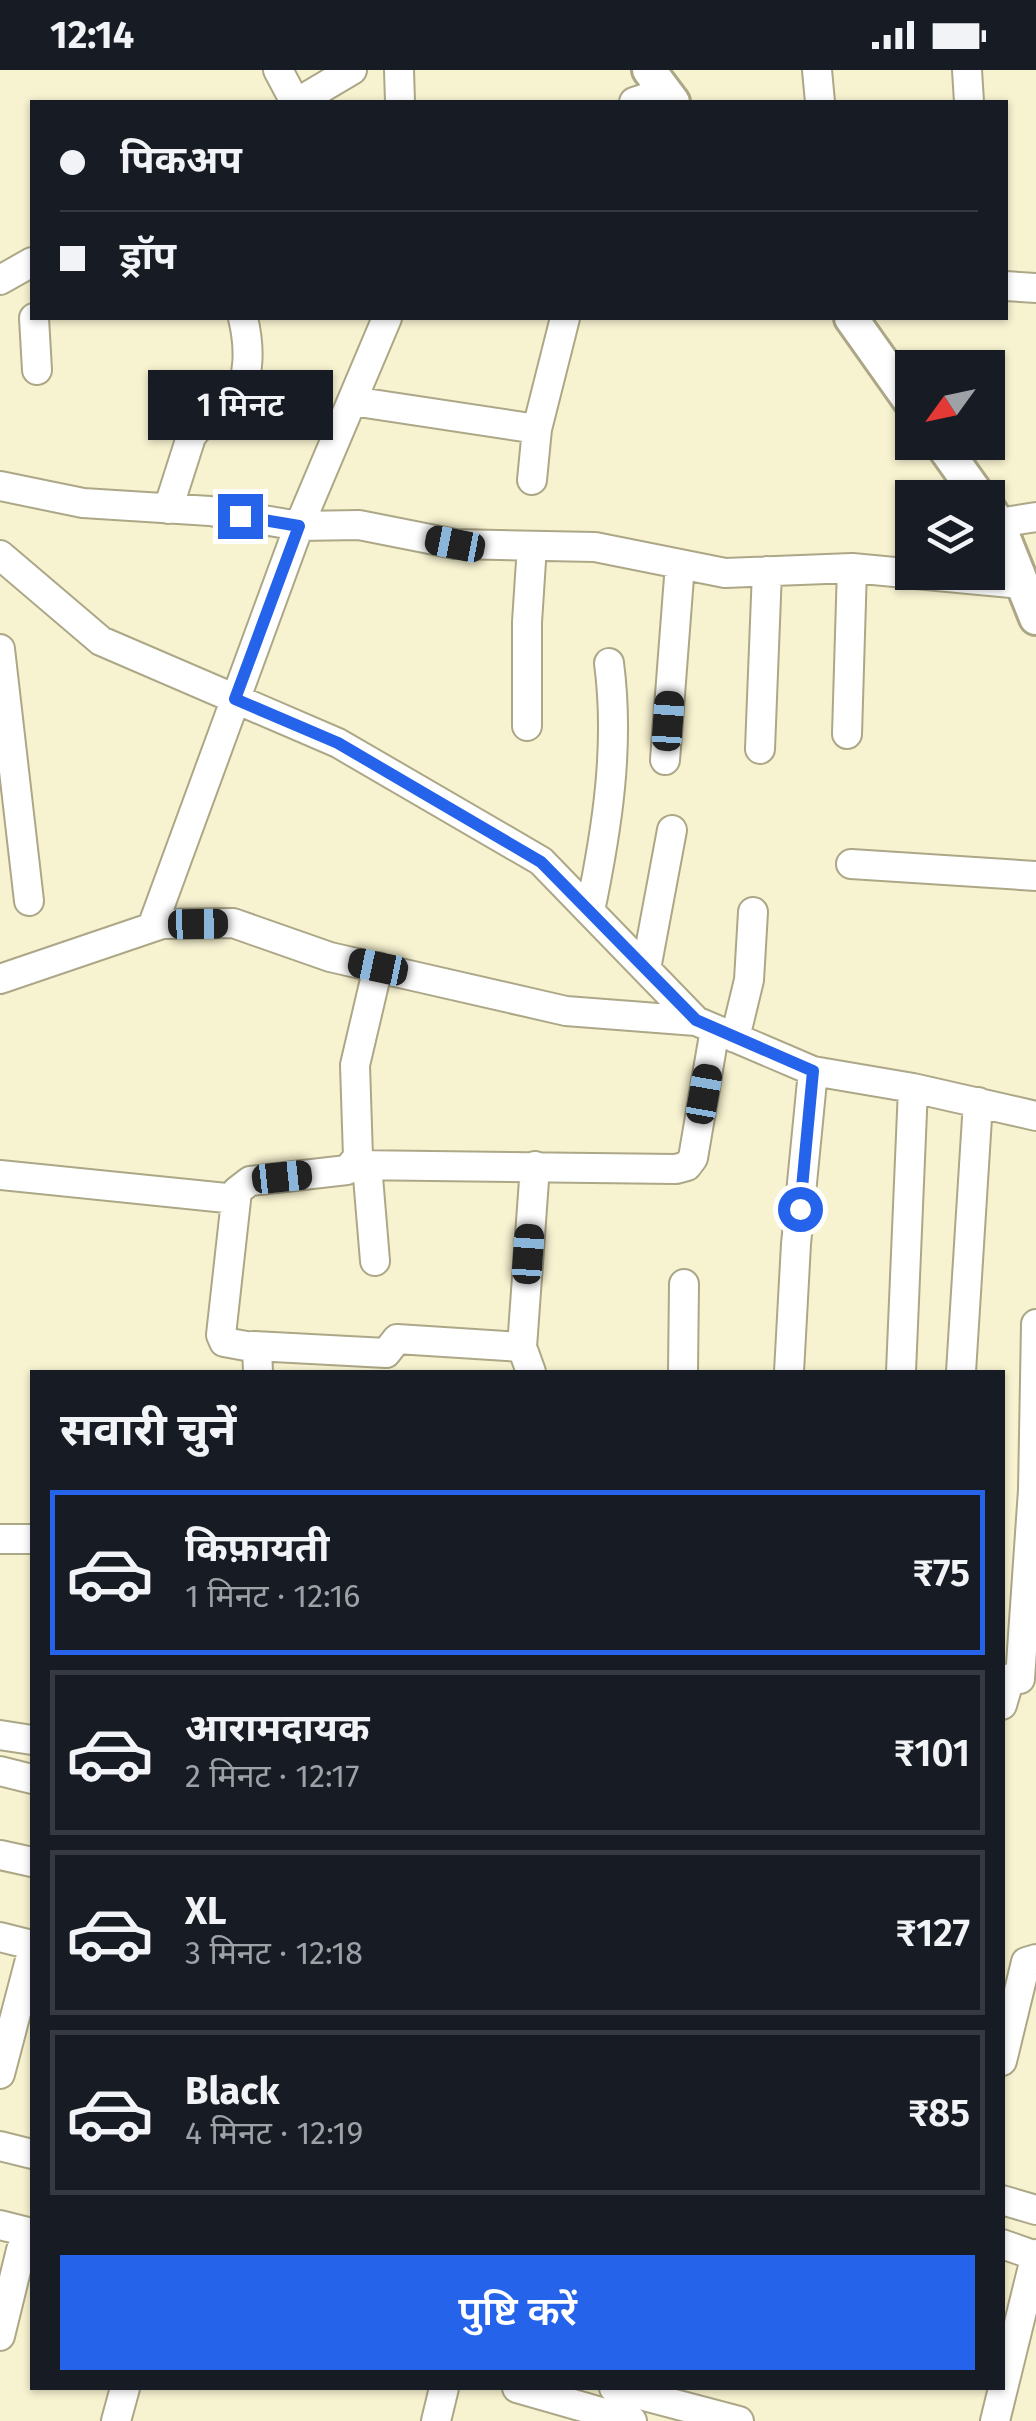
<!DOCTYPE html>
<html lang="hi">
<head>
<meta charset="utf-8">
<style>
  :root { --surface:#171b24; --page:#242831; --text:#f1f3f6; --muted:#9ea1a6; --line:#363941; --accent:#2563eb }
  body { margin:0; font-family:"Fira Sans","Noto Sans Devanagari",sans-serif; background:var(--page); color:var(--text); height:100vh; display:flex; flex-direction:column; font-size:38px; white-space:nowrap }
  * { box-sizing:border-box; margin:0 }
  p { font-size:32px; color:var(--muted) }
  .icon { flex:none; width:55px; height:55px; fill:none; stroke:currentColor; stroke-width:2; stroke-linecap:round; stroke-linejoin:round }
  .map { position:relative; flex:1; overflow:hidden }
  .sheet { position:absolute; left:30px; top:1300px; width:975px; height:1020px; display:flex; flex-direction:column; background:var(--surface); border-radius:0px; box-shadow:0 2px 8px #0004 }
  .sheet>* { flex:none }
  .banner { position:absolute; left:30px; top:30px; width:978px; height:220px; border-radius:0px; box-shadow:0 2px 8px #0004; display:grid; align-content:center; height:220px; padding:0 30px; background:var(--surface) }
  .needle { width:65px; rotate:237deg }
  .tools { position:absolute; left:895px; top:280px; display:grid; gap:20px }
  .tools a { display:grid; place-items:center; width:110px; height:110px; border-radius:0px; background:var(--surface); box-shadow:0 2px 8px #0004; font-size:50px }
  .end { position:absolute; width:45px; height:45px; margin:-22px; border:12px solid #2563eb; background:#fff; box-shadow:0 0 0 5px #fff }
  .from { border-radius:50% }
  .bubble { position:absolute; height:70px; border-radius:0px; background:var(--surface); box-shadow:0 2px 8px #0004; font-size:32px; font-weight:600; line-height:70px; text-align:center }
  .car { position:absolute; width:30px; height:60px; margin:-30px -15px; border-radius:12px; box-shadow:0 0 8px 2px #0007; background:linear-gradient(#222 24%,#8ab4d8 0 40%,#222 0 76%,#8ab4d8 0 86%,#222 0) }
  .banner b { display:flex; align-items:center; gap:35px; height:95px; font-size:38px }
  .banner b+b { border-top:2px solid var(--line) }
  .banner i { width:25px; height:25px; background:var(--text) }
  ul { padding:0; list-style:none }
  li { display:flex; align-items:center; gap:30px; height:165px; margin:0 20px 15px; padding:0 10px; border:5px solid var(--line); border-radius:0px }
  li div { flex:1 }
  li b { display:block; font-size:38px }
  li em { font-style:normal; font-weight:600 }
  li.current { border-color:var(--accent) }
  li>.icon { width:90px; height:90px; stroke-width:1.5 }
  h2 { padding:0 30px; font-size:45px; line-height:120px }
  .cta { display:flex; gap:20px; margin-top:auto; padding:20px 30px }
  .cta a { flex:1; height:115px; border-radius:0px; background:var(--accent); color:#fff; font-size:40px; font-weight:600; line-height:115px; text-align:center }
  .status { display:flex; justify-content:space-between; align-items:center; height:70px; padding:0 50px; background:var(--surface); direction:ltr }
  .status svg { height:28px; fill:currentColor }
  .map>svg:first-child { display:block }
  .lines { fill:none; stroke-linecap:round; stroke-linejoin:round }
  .minor-casing { stroke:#aca787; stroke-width:32 }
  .major-casing { stroke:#aca787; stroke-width:38 }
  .minor { stroke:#fff; stroke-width:28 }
  .major { stroke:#fff; stroke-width:32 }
  .route { stroke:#2563eb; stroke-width:12 }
</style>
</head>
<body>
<div class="status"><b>12:14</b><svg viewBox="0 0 49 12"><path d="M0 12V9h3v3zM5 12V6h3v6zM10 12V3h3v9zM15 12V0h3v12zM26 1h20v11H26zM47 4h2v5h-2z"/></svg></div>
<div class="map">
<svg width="1036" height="2351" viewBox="0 0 1036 2351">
  <rect width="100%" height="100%" fill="#f7f2d0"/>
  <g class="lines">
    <defs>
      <path id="minor" d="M278,0L295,32
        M399,0L400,32
        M817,0L820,32
        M967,0L969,32
        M298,32L352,0
        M634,32L664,22
        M0,210L32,192
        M1005,216L1036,218
        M34,248L37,300
        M352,331L537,359
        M532,410L537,359L565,248
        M0,416L83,433L210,441L299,456L359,455L455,474L595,477L725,503L852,498L1022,514
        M168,439L191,367C201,350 220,345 233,331C252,311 249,273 243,248
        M998,453L1036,447
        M0,485L101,571L338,673L541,791L696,951
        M0,579L29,831
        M527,656V552L532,476
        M847,664L852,498
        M760,679L767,501
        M665,690L680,494
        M851,794L1036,806
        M590,841C607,759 620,677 609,593
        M152,857L299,456L387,248
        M646,899L672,760
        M0,909L162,854L233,853L330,887L566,941L696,951L813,1001L913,1018L1036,1046
        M735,968L749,910L753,842
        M354,1095L676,1099L687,1096L693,1088L715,959
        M367,1095L375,1191
        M0,1105L236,1129
        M254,1276L386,1283L397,1269L522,1277
        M258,1302L257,1278L224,1272L221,1265L237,1121L250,1111L347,1100L358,1087L355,995L378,897
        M531,1302L522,1277L535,1096
        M683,1302L684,1214
        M789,1302L796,1174L813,1001
        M901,1302L913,1018
        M961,1302L978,1032
        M0,1469H32
        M1020,1609L1033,1420L1036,1254
        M1002,1635L1010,1608
        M0,1665L32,1670
        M0,1701L32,1709
        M0,1785L32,1792
        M0,1867L32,1875
        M1002,1991L1026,1892L1036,1889
        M0,2004L32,1882
        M0,2076L32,2084
        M1002,2130L1036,2140
        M0,2155L32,2163
        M1002,2174L1036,2186
        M0,2266L21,2180
        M517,2318L632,2351
        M614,2318L739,2351
        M116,2351L125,2318
        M436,2351L444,2318
        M995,2351L1036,2184"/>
      <path id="major" d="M649,0L673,32
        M851,248L912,334
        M940,372L980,428
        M988,438L998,453L1036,548"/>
    </defs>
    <use href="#minor" class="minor-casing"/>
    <use href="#major" class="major-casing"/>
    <use href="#minor" class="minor"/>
    <use href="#major" class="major"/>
  </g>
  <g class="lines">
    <path class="route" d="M240,446L299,456L235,629L338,673L541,792L696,950L813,1001L800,1139"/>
  </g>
</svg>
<div class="tools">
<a><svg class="needle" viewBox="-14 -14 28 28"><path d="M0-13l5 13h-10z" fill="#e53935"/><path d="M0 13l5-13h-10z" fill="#9ea1a6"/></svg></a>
<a><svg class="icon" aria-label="layers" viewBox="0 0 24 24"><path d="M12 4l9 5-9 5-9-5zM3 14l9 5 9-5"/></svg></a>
</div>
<i class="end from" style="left:800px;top:1139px"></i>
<i class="end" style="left:240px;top:446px"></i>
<div class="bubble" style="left:148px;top:300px;width:185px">1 मिनट</div>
<i class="car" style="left:455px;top:474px;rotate:281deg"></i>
<i class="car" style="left:668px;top:651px;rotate:4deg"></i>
<i class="car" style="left:198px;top:854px;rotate:89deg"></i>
<i class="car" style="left:378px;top:897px;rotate:282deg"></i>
<i class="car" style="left:704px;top:1024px;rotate:10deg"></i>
<i class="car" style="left:282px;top:1107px;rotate:84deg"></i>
<i class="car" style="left:528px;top:1184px;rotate:4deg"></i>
<div class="banner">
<b><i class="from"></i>पिकअप</b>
<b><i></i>ड्रॉप</b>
</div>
<section class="sheet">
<h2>सवारी चुनें</h2>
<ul>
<li class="current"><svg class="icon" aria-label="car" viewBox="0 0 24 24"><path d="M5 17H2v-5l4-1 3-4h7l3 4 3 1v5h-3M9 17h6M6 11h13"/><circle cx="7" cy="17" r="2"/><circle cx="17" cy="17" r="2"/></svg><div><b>किफ़ायती</b><p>1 मिनट · 12:16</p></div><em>₹75</em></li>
<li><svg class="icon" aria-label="car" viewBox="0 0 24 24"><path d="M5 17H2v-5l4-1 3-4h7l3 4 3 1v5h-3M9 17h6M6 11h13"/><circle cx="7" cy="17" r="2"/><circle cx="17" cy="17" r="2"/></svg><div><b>आरामदायक</b><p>2 मिनट · 12:17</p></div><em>₹101</em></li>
<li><svg class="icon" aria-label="car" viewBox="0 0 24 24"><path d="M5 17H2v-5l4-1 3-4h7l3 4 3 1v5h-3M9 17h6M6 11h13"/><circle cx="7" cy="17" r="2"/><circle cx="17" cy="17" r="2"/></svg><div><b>XL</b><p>3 मिनट · 12:18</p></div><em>₹127</em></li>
<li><svg class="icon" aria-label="car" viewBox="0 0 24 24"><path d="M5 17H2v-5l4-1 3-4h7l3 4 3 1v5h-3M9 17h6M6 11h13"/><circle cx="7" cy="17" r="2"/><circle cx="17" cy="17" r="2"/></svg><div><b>Black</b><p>4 मिनट · 12:19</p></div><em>₹85</em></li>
</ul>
<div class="cta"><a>पुष्टि करें</a></div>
</section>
</div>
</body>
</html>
